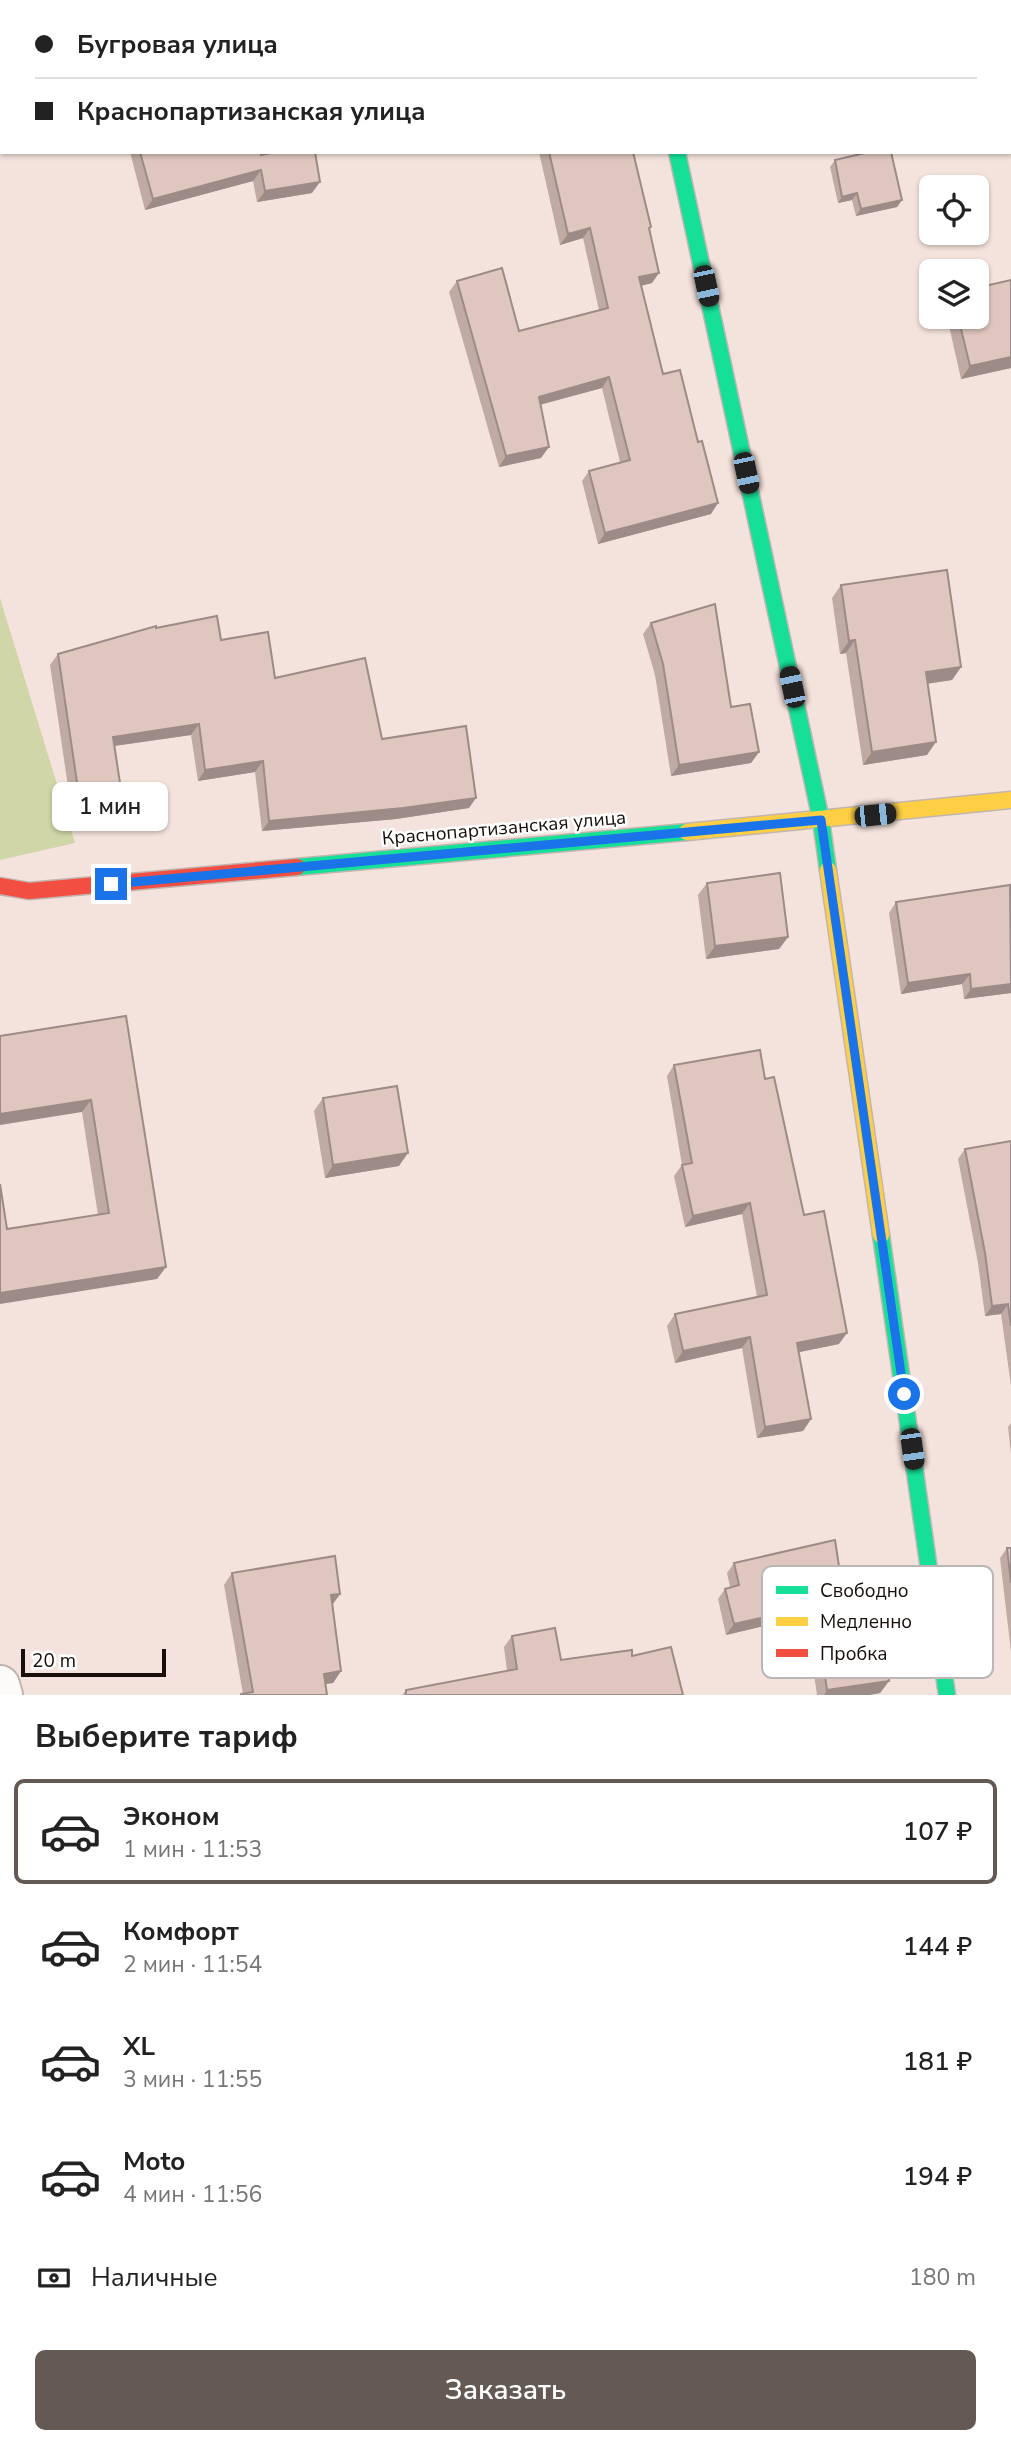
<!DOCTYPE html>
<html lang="ru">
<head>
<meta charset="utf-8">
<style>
  :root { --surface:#fff; --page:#f6f6f6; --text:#222; --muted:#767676; --line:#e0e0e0; --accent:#655954 }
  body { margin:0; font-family:"Nunito Sans",sans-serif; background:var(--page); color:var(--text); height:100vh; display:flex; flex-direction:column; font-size:26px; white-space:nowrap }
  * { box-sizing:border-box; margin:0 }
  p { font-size:23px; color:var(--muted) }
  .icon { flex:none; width:38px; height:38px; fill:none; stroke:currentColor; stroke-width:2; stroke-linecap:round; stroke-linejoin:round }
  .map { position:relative; height:1695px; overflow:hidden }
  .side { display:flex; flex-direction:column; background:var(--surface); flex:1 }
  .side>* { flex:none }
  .hud { position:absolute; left:0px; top:0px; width:1012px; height:154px; box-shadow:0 2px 5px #0004; display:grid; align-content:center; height:154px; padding:0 35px; background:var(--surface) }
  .buttons { position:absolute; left:919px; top:175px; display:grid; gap:14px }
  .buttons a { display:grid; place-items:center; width:70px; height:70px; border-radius:10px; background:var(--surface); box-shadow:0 2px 5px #0004; font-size:35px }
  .scale { position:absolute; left:21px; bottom:18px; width:145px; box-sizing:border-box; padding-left:7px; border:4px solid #180e0a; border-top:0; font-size:19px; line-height:24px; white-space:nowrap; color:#180e0a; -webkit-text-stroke:5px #fff; paint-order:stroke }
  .end { position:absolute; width:32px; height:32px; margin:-16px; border:9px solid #1a73e8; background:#fff; box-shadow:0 0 0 4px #fff }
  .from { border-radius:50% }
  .bubble { position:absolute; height:49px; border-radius:10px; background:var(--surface); box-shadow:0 2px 5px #0004; font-size:23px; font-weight:600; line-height:49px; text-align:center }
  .car { position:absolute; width:21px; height:42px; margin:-21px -10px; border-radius:9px; box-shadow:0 0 5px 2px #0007; background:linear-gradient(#222 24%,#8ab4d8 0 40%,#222 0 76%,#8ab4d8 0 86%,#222 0) }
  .hud b { display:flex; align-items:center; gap:24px; height:66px; font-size:26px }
  .hud b+b { border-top:2px solid var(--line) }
  .hud i { width:18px; height:18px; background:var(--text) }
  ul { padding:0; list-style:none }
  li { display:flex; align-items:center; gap:21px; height:105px; margin:0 14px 10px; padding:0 21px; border:4px solid transparent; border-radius:10px }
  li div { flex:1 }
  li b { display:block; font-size:26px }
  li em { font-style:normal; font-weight:600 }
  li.active { border-color:var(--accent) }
  li>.icon { width:63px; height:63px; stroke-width:1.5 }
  h2 { padding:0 35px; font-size:32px; line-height:84px }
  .pay { display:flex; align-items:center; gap:18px; height:77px; padding:0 35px; font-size:26px }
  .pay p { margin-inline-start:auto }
  .primary-button { display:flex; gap:14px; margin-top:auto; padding:14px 35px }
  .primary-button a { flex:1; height:80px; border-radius:10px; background:var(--accent); color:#fff; font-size:28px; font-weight:600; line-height:80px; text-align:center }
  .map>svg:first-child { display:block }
  .green { fill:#d0d6a7 }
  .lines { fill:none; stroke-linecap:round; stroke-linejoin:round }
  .lane-casing { stroke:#c2b5af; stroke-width:32 }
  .street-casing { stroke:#c2b5af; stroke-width:42 }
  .fast-casing { stroke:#c2b5af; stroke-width:19 }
  .slow-casing { stroke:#c2b5af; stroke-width:19 }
  .jam-casing { stroke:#c2b5af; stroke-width:19 }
  .lane { stroke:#fdfbfa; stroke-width:28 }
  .street { stroke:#fdfbfa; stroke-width:38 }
  .fast { stroke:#16e098; stroke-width:16 }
  .slow { stroke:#ffcf43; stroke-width:16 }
  .jam { stroke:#f24e42; stroke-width:16 }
  .wall { fill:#c0aaa4 }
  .shaded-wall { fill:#9c8b86 }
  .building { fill:#dfc6bf; stroke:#9c8b86; stroke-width:2 }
  .route { stroke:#1a73e8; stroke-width:9 }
  .labels { text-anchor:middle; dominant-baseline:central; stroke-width:5; stroke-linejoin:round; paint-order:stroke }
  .street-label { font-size:19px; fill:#180e0a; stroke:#fff }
  .key { fill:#fff; stroke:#bab7b6; stroke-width:2 }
  .key-label { font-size:19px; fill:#180e0a }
</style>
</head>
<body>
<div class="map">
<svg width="1011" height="1695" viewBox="0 0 1011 1695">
  <rect width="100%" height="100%" fill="#f4e3dc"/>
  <path class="green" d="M0,598L75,843L0,860Z"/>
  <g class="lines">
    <defs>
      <path id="lane" d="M0,82L2,81"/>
      <path id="street" d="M644,0V2
        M152,2L157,0
        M0,1685L3,1695"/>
      <path id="fast" d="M677,152L821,820L828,870
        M297,867L687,832
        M881,1235L947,1695"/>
      <path id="slow" d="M687,832L1011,800
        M828,870L881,1235"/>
      <path id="jam" d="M0,886L29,891L297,867"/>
    </defs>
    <use href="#lane" class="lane-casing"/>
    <use href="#street" class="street-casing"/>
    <use href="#fast" class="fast-casing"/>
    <use href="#slow" class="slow-casing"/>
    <use href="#jam" class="jam-casing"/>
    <use href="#lane" class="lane"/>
    <use href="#street" class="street"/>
    <use href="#fast" class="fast"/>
    <use href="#slow" class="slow"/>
    <use href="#jam" class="jam"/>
  </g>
  <path class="wall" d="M130,152H261V155L312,193L257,202L253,181L145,210Z
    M539,152H633L651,227L649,229L652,283L641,286L663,374L711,514L598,544L582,481L589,471L620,462L602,388L540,405L541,458L499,467L449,292L457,281L519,331L599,310L583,238L560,245Z
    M835,160L902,200L897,207L856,216L852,200L838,203L830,167Z
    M1011,280V368L961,379L947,317H976Z
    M841,585L961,667L952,680L927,684V755L863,765L846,653L840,654L832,598Z
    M651,623L731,707L759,752L751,763L671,776L655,675L643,634Z
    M156,628L221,640L275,678L382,739L469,808L396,819L262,831L255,772L198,781L191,735L115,746L120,783L113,794L70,800L50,665L58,654Z
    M707,883L788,937L779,949L706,959L698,895Z
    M896,902L1011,993L964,999L962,984L901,994L889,913Z
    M126,1016L157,1279L7,1229L98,1215L82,1112Z
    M674,1065L765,1079L804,1215L839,1344L799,1352L811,1419L803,1431L757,1438L742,1348L675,1363L667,1326L675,1314L757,1297L742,1214L685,1227L674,1176L682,1165L667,1076Z
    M323,1098L399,1166L325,1178L314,1111Z
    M1011,1141V1386L1001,1314L985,1316L978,1263L958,1159L965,1149Z
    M1011,1423V1454L1008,1427Z
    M1007,1548H1011V1652L1000,1558Z
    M734,1563L836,1609L726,1635L718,1599L725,1589L730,1587L727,1573Z
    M232,1573L340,1594L333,1604L341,1671L333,1683L326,1684L327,1695H241L243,1694L224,1585Z
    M512,1636L561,1660L632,1656L683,1695H402L406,1690L507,1671L504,1647Z
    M820,1641L889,1681L880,1693L869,1695H817L811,1654Z"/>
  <path class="shaded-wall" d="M789,0H817L811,2H788Z
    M261,170L253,181L145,210L153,199Z
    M320,182L312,193L257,202L265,191Z
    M857,193L852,200L838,203L842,197Z
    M902,200L897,207L856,216L861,209Z
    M590,228L583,238L560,245L568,234Z
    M659,273L652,283L631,288L639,277Z
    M1011,357V368L961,379L970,366Z
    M609,377L602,388L531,407L539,397Z
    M549,447L541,458L499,467L506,456Z
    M718,503L711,514L598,544L605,533Z
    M855,640L846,653L840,654L849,641Z
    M961,667L952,680L917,685L926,672Z
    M199,724L191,735L106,747L113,737Z
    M936,742L927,755L863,765L872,752Z
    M759,752L751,763L671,776L679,765Z
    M263,761L255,772L198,781L205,770Z
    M120,783L113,794L70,800L78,789Z
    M476,798L469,808L396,819L262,831L269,821Z
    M788,937L779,949L706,959L715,946Z
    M970,974L962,984L901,994L908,983Z
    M1011,984V993L964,999L971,989Z
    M91,1100L82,1112L0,1125V1114Z
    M408,1153L399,1166L325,1178L333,1165Z
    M750,1203L742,1214L685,1227L693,1216Z
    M166,1267L157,1279L0,1304V1293Z
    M1008,1304L1001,1314L985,1316L992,1306Z
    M847,1333L839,1344L790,1354L797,1343Z
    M750,1337L742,1348L675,1363L683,1351Z
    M811,1419L803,1431L757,1438L765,1427Z
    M340,1594L332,1605L331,1595Z
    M844,1599L836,1609L726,1635L734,1624Z
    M341,1671L333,1683L316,1685L324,1674Z
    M889,1681L880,1693L869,1695H824L827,1690Z"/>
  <path class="building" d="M140,152H261V155L276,152H315L320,182L265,191L261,170L153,199Z
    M549,152H633L651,227L649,228L659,273L639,277L663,374L680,370L698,442L702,441L718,503L605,533L589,471L630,460L609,377L539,397L549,447L506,456L457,281L502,268L519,331L608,308L590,228L568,234Z
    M869,152H891L902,200L861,209L857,193L842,197L835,160Z
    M1011,280V357L970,366L958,317H976V288Z
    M947,570L961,667L926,672L936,742L872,752L855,640L849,641L841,585Z
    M715,604L731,707L750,704L759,752L679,765L663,664L651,623Z
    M217,616L221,640L268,632L275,678L365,658L382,739L466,726L476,798L403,808L269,821L263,761L205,770L199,724L113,737L120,783L78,789L58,654L156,626V628Z
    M780,873L788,937L715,946L707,883Z
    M1010,885L1011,984L971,989L970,974L908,983L896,902Z
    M126,1016L166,1267L0,1293V1184L7,1229L109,1213L91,1100L0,1114V1036Z
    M760,1050L765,1079L774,1077L804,1215L824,1211L847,1333L797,1343L811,1419L765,1427L750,1337L683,1351L675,1314L767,1295L750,1203L693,1216L682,1165L692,1163L674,1065Z
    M397,1086L408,1153L333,1165L323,1098Z
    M1011,1141V1326L1008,1304L992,1306L985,1253L965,1149Z
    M835,1540L844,1599L734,1624L725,1589L739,1585L734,1563Z
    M1007,1548H1011V1583Z
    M335,1556L340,1594L331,1595L341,1671L324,1674L327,1695H241V1694L253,1692L232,1573Z
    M555,1628L561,1660L632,1650V1656L671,1647L683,1695H406V1690L517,1669L512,1636Z
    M882,1632L889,1681L827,1690L820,1641Z"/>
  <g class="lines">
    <path class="route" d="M111,884L821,820L904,1394"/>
  </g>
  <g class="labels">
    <g class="street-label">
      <text transform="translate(504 828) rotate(-5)">Краснопартизанская улица</text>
    </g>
  </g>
  <rect x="762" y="1566" width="231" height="112" rx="10" class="key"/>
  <rect x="776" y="1586" width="32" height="8" fill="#16e098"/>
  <rect x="776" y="1617" width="32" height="9" fill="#ffcf43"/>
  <rect x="776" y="1649" width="32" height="8" fill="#f24e42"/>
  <g class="key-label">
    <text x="820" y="1597">Свободно</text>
    <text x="820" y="1628">Медленно</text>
    <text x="820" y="1660">Пробка</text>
  </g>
</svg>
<div class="buttons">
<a><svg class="icon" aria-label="locate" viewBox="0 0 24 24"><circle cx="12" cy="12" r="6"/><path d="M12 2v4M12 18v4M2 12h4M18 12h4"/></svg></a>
<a><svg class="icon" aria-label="layers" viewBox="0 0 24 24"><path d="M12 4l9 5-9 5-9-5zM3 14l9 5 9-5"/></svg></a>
</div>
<div class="scale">20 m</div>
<i class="end from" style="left:904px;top:1394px"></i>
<i class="end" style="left:111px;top:884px"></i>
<div class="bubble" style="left:52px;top:782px;width:116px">1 мин</div>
<i class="car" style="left:706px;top:286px;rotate:168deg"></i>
<i class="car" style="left:746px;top:473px;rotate:168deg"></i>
<i class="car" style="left:792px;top:687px;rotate:348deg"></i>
<i class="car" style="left:875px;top:815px;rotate:84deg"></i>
<i class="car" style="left:912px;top:1449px;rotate:172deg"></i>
<div class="hud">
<b><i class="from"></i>Бугровая улица</b>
<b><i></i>Краснопартизанская улица</b>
</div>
</div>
<section class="side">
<h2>Выберите тариф</h2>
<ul>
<li class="active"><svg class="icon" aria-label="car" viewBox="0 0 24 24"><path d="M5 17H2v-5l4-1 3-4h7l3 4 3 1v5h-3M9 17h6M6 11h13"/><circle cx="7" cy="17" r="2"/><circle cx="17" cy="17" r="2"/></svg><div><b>Эконом</b><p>1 мин · 11:53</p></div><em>107 ₽</em></li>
<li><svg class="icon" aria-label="car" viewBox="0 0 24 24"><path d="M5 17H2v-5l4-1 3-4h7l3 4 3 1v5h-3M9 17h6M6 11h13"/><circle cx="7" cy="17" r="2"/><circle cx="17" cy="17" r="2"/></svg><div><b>Комфорт</b><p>2 мин · 11:54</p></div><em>144 ₽</em></li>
<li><svg class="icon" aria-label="car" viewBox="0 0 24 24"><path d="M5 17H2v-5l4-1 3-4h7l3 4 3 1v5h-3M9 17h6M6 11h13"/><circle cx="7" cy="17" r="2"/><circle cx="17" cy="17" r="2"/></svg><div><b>XL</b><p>3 мин · 11:55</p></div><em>181 ₽</em></li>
<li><svg class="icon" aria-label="car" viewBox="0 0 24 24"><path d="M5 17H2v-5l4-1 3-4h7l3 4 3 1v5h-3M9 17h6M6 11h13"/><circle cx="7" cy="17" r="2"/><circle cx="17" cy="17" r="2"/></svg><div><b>Moto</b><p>4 мин · 11:56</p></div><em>194 ₽</em></li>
</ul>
<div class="pay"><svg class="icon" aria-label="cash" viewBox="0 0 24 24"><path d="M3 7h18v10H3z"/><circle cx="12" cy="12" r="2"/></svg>Наличные<p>180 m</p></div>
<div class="primary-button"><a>Заказать</a></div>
</section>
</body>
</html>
